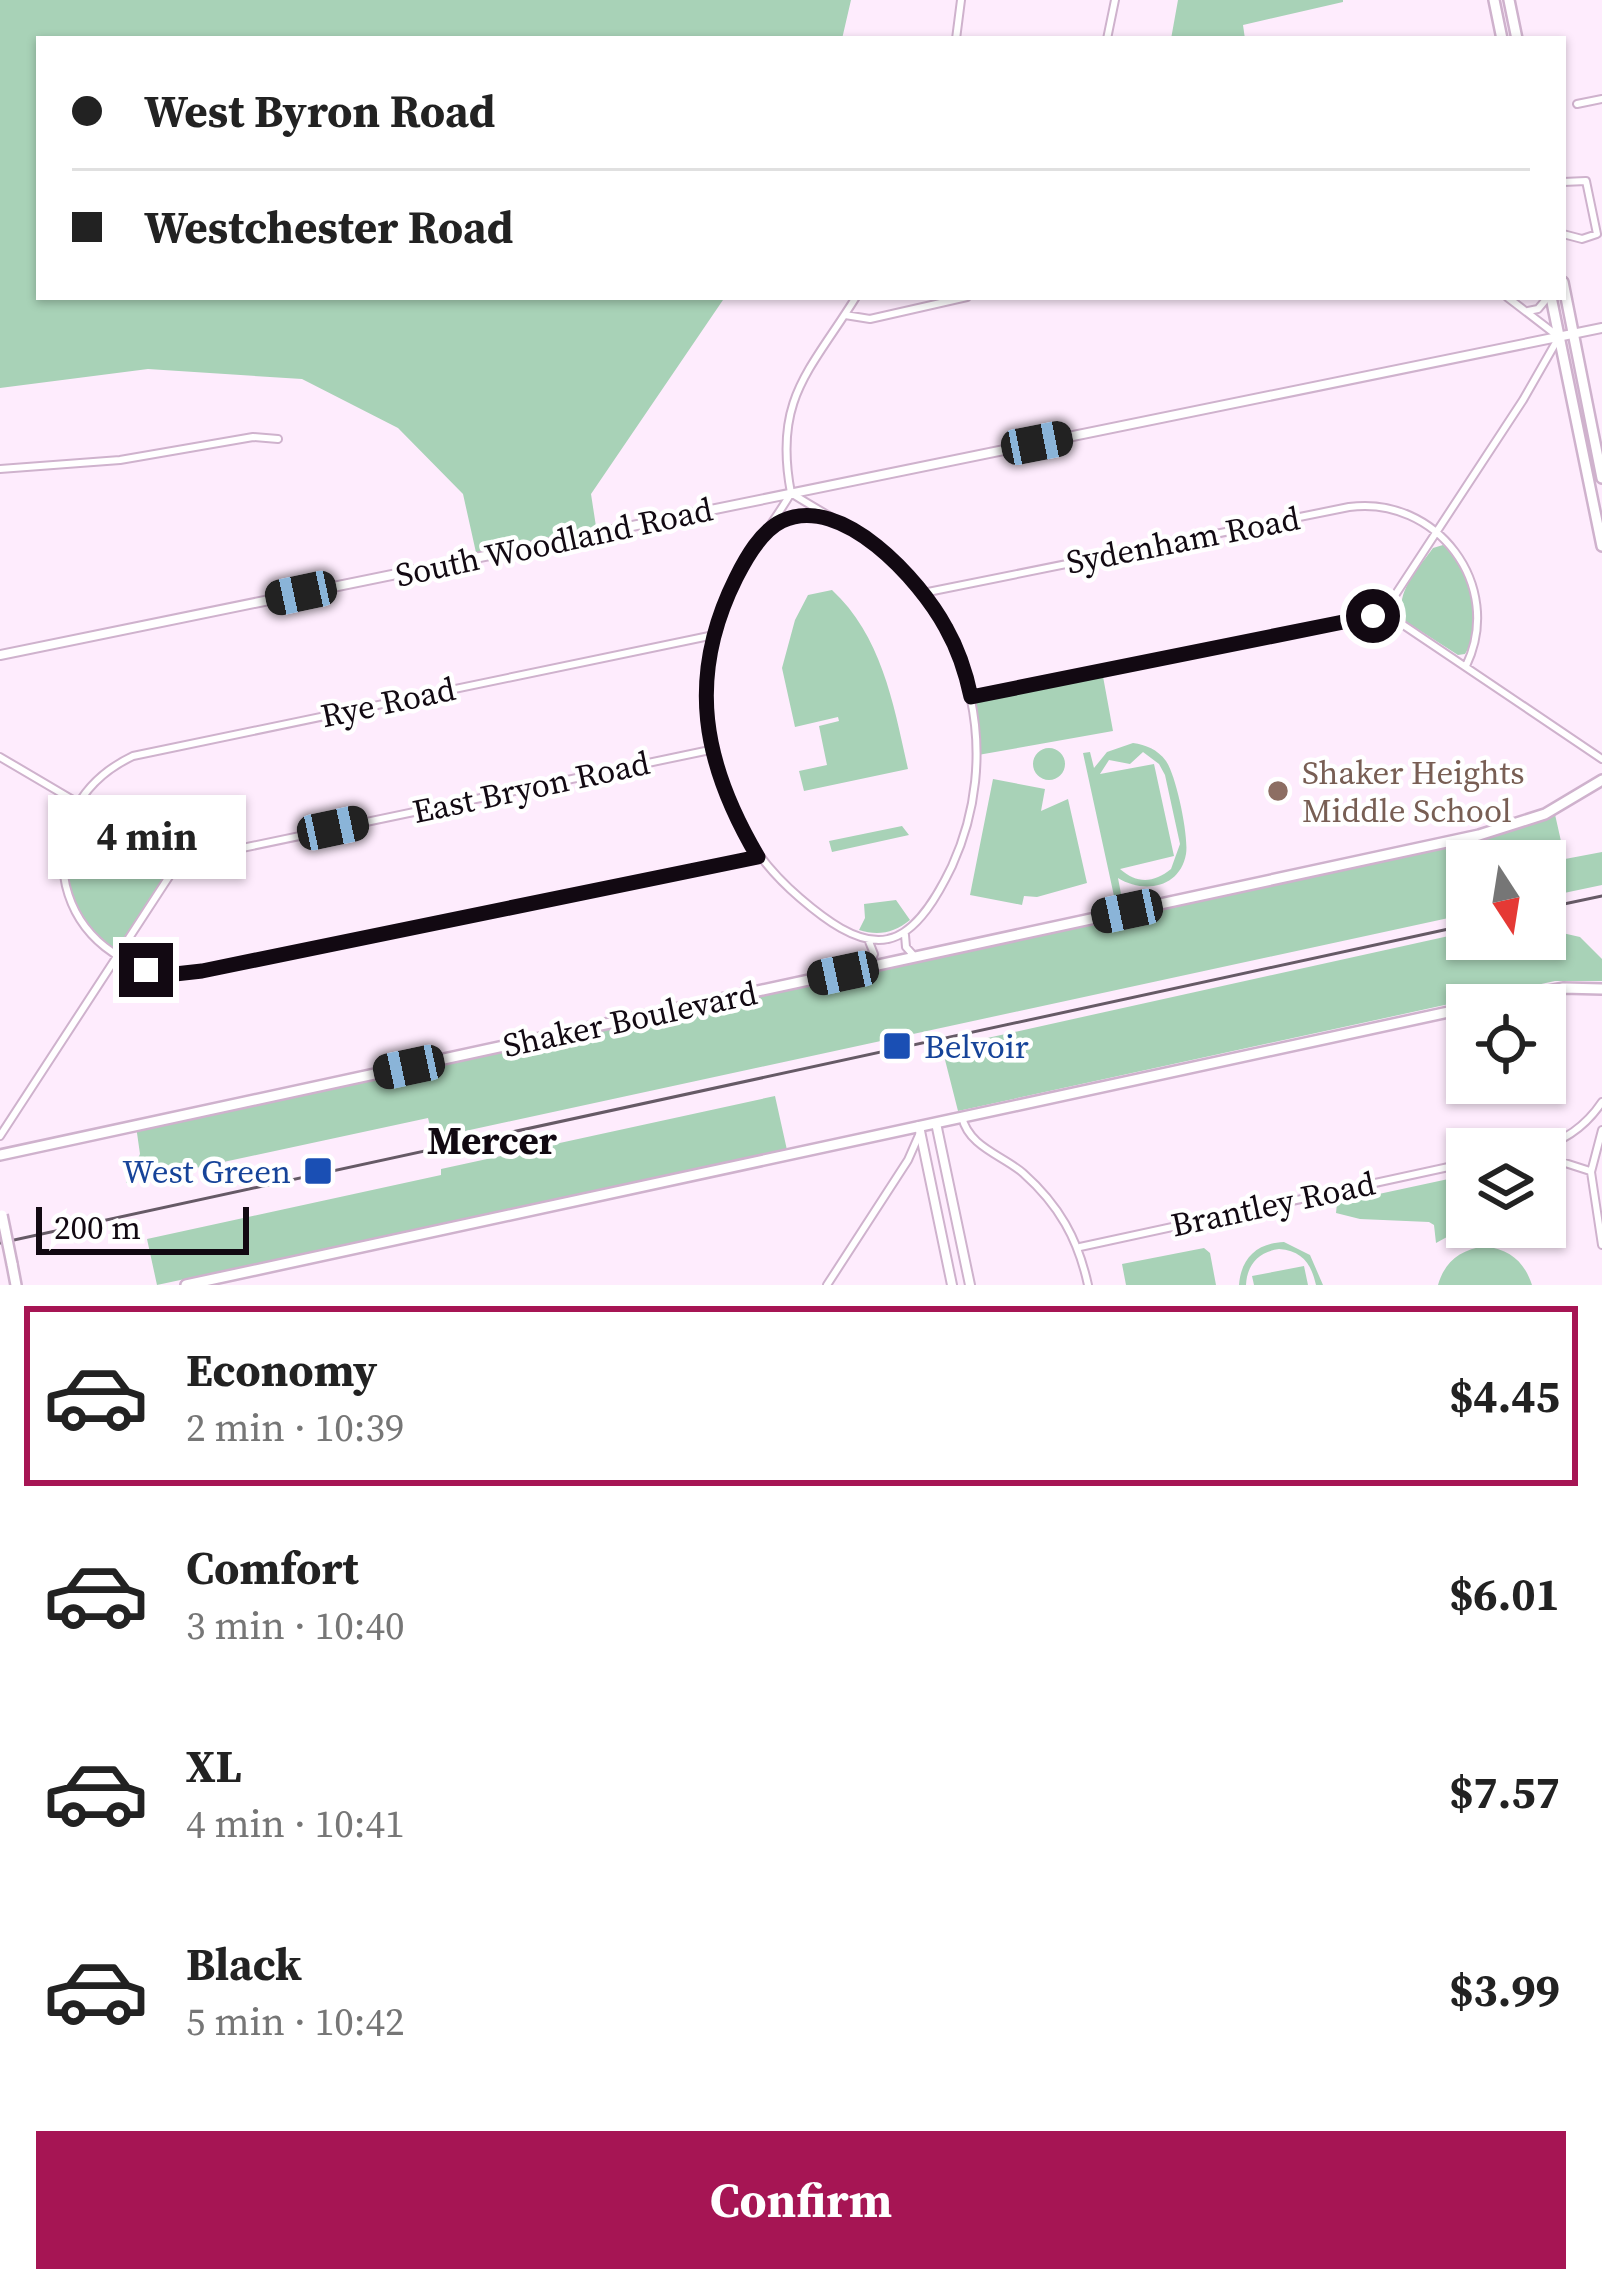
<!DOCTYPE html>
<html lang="en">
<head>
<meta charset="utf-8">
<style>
  :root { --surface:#fff; --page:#f2f2f2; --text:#222; --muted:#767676; --line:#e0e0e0; --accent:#a61554 }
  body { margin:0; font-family:"Source Serif 4",serif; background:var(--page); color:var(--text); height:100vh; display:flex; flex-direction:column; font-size:45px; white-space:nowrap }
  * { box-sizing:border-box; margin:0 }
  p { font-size:39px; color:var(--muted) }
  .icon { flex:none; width:66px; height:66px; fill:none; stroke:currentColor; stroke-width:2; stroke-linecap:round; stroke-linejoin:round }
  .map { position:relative; height:1285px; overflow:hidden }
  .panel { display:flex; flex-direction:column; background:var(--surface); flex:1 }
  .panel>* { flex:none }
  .banner { position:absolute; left:36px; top:36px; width:1530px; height:264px; border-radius:0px; box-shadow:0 3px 9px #0004; display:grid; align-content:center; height:264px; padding:0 36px; background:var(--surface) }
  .needle { width:78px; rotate:168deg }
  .controls { position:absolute; left:1446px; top:840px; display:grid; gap:24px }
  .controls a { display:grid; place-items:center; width:120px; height:120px; border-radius:0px; background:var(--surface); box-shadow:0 3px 9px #0004; font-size:60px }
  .scale { position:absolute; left:36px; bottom:30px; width:213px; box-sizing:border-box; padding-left:12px; border:6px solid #120912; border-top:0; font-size:33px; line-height:42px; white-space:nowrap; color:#120912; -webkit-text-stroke:9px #fff; paint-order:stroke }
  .end { position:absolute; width:54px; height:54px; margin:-27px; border:15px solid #120912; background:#fff; box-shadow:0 0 0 6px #fff }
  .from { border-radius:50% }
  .bubble { position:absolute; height:84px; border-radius:0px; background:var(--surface); box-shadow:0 3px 9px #0004; font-size:39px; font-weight:700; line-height:84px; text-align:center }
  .car { position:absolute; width:36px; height:72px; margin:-36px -18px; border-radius:15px; box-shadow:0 0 9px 3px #0007; background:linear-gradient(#222 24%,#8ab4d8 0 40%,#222 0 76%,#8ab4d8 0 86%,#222 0) }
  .banner b { display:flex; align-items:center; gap:42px; height:114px; font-size:45px }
  .banner b+b { border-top:3px solid var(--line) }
  .banner i { width:30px; height:30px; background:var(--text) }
  ul { padding:21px 0 0; list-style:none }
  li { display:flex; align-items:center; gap:36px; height:180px; margin:0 24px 18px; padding:0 12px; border:6px solid transparent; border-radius:0px }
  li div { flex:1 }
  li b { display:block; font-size:45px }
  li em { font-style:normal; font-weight:700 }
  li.active { border-color:var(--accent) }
  li>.icon { width:108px; height:108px; stroke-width:1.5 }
  .primary-button { display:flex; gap:24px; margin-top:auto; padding:24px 36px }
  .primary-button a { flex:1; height:138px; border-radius:0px; background:var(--accent); color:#fff; font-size:48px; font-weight:700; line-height:138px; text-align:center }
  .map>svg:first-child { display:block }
  .green { fill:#a8d2b7; fill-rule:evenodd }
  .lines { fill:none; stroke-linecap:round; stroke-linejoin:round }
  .minor-casing { stroke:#cfb2cd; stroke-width:10 }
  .tertiary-casing { stroke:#cfb2cd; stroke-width:12 }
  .secondary-casing { stroke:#cfb2cd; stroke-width:14 }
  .primary-casing { stroke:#cfb2cd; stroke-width:14 }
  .minor { stroke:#fff; stroke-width:6 }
  .tertiary { stroke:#fff; stroke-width:8 }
  .secondary { stroke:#fff; stroke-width:9 }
  .primary { stroke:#fff; stroke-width:9 }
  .tram { stroke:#665a66; stroke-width:3 }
  .secondary-bridge-casing { stroke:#cfb2cd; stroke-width:14; stroke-linecap:butt }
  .secondary-bridge { stroke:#fff; stroke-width:9 }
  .route { stroke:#120912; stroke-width:15 }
  .education-dot { fill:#8d6e63; stroke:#fff; stroke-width:4.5 }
  .transit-dot { fill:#1a4fb4; stroke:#fff; stroke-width:4.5 }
  .labels { text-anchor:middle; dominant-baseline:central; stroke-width:9; stroke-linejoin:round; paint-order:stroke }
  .street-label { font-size:33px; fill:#120912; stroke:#fff }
  .education-label { font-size:33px; fill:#785e54; stroke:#fff; text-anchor:start }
  .transit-label { font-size:33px; fill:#164399; stroke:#fff; text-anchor:start }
  .quarter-label { font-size:39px; font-weight:bold; fill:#120912; stroke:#fff }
</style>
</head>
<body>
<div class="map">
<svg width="1602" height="1285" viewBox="0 0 1602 1285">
  <rect width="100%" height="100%" fill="#feecfd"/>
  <path class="green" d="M0,0H851L842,39H39V297H725L591,494L597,533L477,557L463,494L398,428L302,379L148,369L0,388Z
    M1178,0H1343V2L1243,25L1245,39H1171Z
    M1443,545C1470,566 1485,624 1465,654L1458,655L1405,621C1392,595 1418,569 1433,548Z
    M832,590C882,636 894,706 908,769L804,791L799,771L827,765L819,726L839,721L838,717L795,727L782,668L795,620L808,595Z
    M1102,671L1113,731L978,755L972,697Z
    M1133,743C1146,745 1157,749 1166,761C1176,775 1189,836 1186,854C1180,888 1144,894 1118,878L1121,894L1114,896L1083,753L1090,752L1094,768L1107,752ZM1143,752L1159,764L1165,775L1180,844L1171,869C1154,883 1137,884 1120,869L1174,856L1154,764L1100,774L1109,760L1130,764Z
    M1033 764a16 16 0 1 1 32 0a16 16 0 1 1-32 0Z
    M993,779L1045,789L1041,811L1068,799L1087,883L1037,897L1024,896L1022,905L970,895Z
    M79,802L180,863L116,957C81,936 62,888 63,848C64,833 74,816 79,802Z
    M1554,810L1565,859L1602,852V885L1545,897V861H1467V914L433,1138L428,1118L126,1183L140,1154L136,1126L1479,835Z
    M902,826L909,835L832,852L829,841Z
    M896,900L910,920C894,933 878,936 859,930L865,918L864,904Z
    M1545,929L1580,937L1602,959V981H1555L958,1111L942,1048L1467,932V939H1545Z
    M775,1096L787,1150L157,1285L147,1239L441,1175V1169Z
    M1467,1175V1226L1436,1243L1434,1225L1429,1222L1360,1219L1336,1213L1337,1203Z
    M1284,1242L1310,1255L1323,1285H1316C1311,1263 1302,1251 1279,1249C1258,1252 1247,1265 1246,1285H1239C1241,1258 1257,1243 1284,1242Z
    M1485,1246C1510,1250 1524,1261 1532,1285H1438C1445,1261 1460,1250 1485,1246Z
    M1204,1248L1210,1253L1216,1285H1126L1122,1264Z
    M1304,1266L1308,1285H1254L1252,1276Z"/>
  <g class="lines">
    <defs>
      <path id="minor" d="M956,39L961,0
        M1107,39L1115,0
        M1577,104L1602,99
        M1563,182L1586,181L1597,234L1582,239L1563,234
        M1528,311L1538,309L1548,297
        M845,315L870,319L967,297
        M0,469L120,460L253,437L278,439
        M791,493C822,513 856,529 883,552C974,630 1002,756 952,866C940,891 918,933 888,939C858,946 822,917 800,898C709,821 681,694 733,585C749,552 773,524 791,493Z
        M791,493C773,399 810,371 856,297
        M774,526L801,515L824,517
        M923,593L1349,507C1436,495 1505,585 1466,666
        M1384,612L1602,759
        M714,635L133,756C15,812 55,973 184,973L758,857
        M972,697L1384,612L1523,400L1559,337L1507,297
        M0,757L180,863
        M905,935L906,947L915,957
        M868,939L874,954L869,967
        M962,1117C969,1147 1002,1155 1023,1173C1059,1205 1078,1239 1088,1285
        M1602,1130L1591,1172L1602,1245
        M0,1136L172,872L185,860L710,750
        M1555,1143L1562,1162L1590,1171
        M1535,1149C1563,1142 1586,1126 1602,1102
        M1080,1247L1467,1163
        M827,1285L908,1160L919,1135"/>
      <path id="tertiary" d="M0,655L1602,328
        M936,1123L970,1285
        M919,1126L952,1285"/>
      <path id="secondary" d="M12,1264L16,1285"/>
      <path id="primary" d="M1494,0L1502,39
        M1509,0L1517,39
        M1563,282L1602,478
        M1551,297L1602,546
        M1480,1005L1563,988L1602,989
        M0,1155L1479,835L1545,814L1602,780
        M186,1285L1467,1008"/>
    </defs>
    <use href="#minor" class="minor-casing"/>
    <use href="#tertiary" class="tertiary-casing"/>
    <use href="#secondary" class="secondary-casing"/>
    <use href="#primary" class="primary-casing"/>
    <use href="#minor" class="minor"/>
    <use href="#tertiary" class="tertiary"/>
    <use href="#secondary" class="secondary"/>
    <use href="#primary" class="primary"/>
    <path class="tram" d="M1545,908L1602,896
      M0,1243L1467,925"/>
    <defs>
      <path id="secondary-bridge" d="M2,1215L12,1264"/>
    </defs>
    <use href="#secondary-bridge" class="secondary-bridge-casing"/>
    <use href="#secondary-bridge" class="secondary-bridge"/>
  </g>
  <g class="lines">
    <path class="route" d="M146,970L175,974L202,971L758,857C703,764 686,678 736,578C746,558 761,531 782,521C842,493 920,580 946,628C958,649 966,673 971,697L1373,616"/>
  </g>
  <circle class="education-dot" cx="1278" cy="791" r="12"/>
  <g class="transit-dot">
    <rect x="882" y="1031" width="30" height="30" rx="6"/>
    <rect x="303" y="1156" width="30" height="30" rx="6"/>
  </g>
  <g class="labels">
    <g class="street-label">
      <text transform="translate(1183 540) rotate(-11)">Sydenham Road</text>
      <text transform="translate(554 542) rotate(-12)">South Woodland Road</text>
      <text transform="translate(388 702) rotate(-12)">Rye Road</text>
      <text transform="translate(531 787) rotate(-12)">East Bryon Road</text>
      <text transform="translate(630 1019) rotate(-12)">Shaker Boulevard</text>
      <text transform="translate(1273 1204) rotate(-12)">Brantley Road</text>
    </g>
    <g class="education-label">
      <text x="1302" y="772">Shaker Heights<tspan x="1302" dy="38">Middle School</tspan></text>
    </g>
    <g class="transit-label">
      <text x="924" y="1046">Belvoir</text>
      <text x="291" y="1171" text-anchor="end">West Green</text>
    </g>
    <g class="quarter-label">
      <text x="492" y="1140">Mercer</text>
    </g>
  </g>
</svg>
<div class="controls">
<a><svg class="needle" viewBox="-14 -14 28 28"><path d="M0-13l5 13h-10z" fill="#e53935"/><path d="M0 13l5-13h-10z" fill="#767676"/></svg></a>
<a><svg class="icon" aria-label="locate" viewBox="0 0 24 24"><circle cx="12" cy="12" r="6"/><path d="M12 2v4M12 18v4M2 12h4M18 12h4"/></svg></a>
<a><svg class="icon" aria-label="layers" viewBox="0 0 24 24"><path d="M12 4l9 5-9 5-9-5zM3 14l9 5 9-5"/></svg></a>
</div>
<div class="scale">200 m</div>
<i class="end from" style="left:1373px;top:616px"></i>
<i class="end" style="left:146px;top:970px"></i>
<div class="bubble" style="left:48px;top:795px;width:198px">4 min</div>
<i class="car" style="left:1037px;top:443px;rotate:79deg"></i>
<i class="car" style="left:301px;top:593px;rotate:258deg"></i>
<i class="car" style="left:333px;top:828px;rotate:78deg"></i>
<i class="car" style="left:1127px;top:911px;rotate:258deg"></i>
<i class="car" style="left:843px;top:973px;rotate:258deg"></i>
<i class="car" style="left:409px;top:1067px;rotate:258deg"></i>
<div class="banner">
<b><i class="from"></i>West Byron Road</b>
<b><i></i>Westchester Road</b>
</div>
</div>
<section class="panel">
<ul>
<li class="active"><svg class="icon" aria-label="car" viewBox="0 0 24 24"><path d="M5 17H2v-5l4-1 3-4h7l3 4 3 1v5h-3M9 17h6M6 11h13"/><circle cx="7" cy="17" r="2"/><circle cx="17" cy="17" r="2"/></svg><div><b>Economy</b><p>2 min · 10:39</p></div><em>$4.45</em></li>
<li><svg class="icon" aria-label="car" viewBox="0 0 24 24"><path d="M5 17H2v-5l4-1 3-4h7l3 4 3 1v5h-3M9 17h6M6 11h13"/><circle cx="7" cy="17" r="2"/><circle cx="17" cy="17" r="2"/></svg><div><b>Comfort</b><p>3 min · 10:40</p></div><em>$6.01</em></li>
<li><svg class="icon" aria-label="car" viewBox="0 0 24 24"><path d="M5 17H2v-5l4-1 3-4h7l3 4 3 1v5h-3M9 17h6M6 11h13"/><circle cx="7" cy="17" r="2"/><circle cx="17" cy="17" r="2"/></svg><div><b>XL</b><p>4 min · 10:41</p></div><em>$7.57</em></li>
<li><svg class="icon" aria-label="car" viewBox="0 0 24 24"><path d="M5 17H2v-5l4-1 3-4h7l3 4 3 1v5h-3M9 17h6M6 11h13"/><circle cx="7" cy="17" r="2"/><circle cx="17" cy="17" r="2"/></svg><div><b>Black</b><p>5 min · 10:42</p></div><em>$3.99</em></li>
</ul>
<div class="primary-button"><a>Confirm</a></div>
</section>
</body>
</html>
